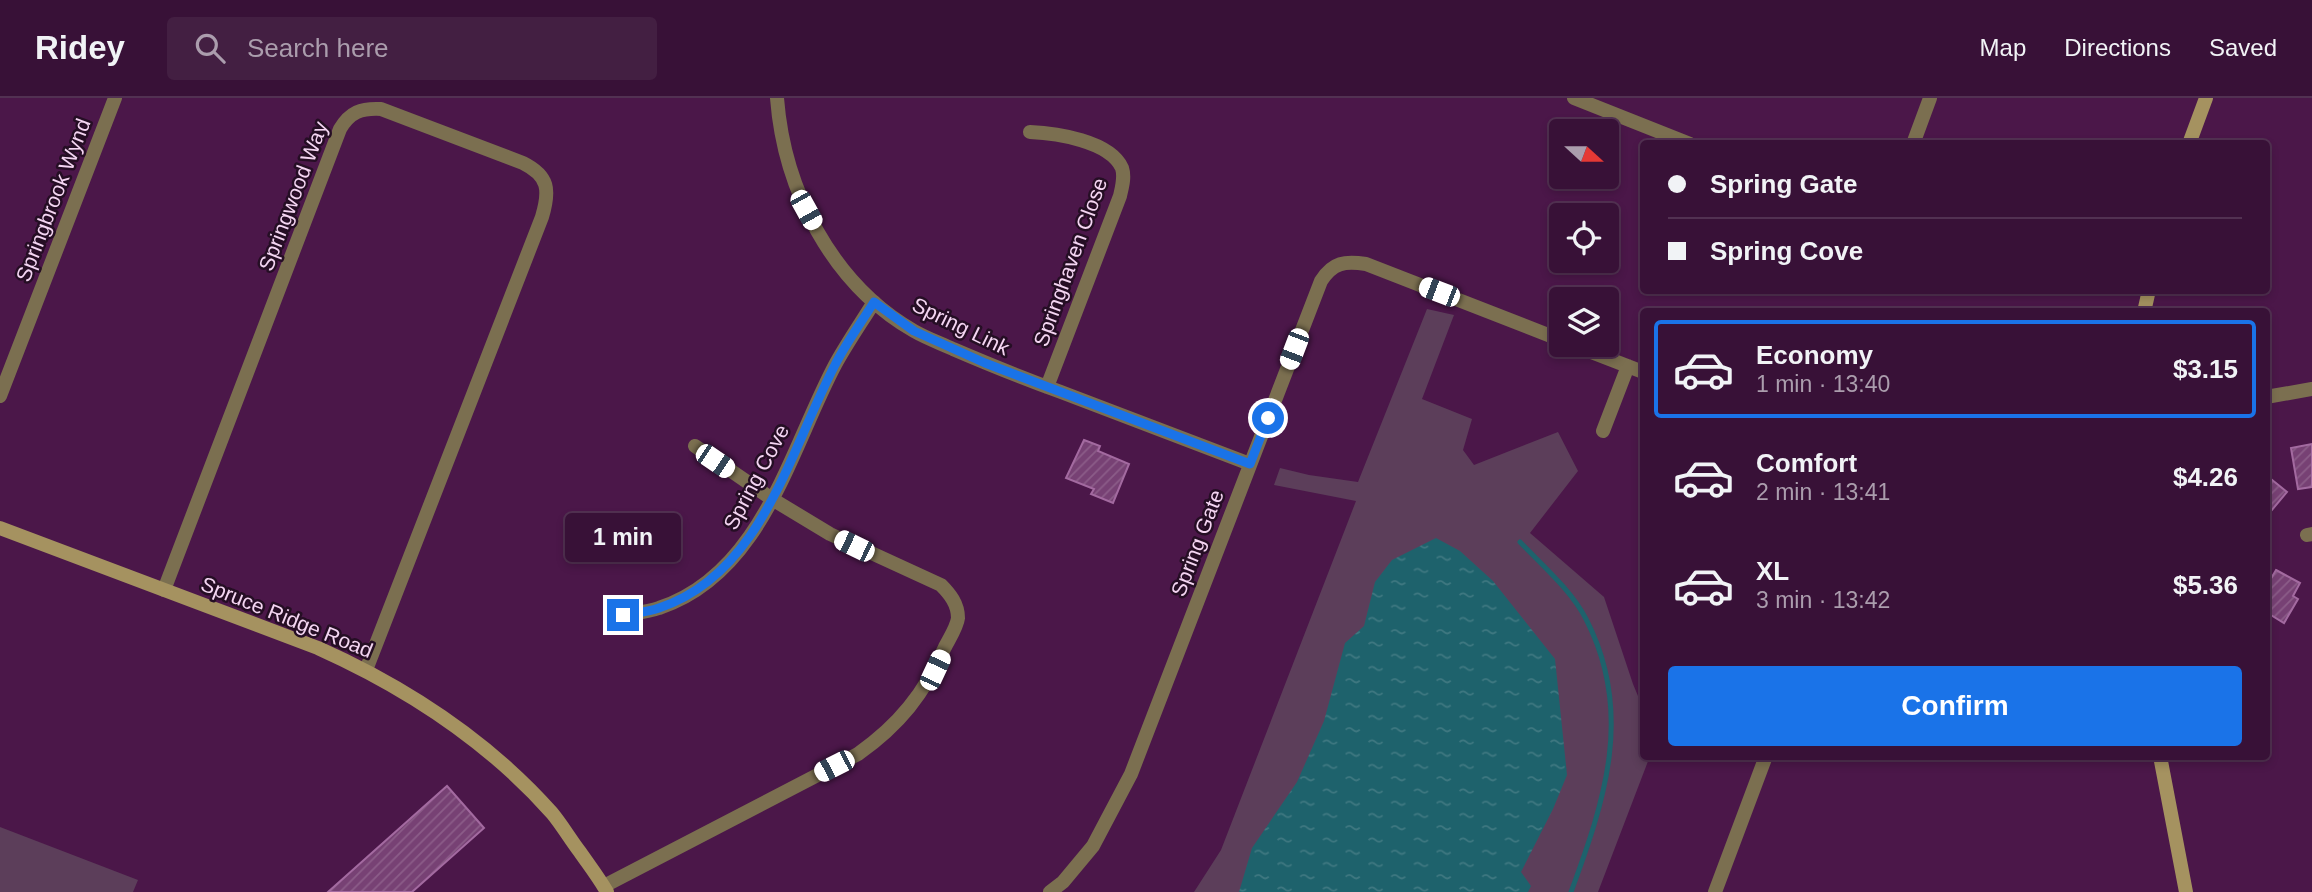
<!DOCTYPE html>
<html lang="en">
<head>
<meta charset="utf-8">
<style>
  :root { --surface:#381137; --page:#431f42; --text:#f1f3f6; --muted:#ab9dad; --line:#523152; --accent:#1a73e8 }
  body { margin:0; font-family:Helvetica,sans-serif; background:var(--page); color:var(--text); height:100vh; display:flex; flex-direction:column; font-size:26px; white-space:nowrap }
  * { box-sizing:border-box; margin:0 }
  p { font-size:23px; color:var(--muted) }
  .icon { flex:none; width:38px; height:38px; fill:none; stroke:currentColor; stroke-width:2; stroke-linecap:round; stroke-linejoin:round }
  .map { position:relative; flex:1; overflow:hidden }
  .sheet { position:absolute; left:1640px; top:210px; width:630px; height:452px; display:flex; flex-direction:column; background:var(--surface); border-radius:7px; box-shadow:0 4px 10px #0003,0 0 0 2px var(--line) }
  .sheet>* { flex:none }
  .top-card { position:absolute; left:1640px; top:42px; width:630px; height:154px; border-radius:7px; box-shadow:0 4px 10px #0003,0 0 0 2px var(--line); display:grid; align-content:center; height:154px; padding:0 28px; background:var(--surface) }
  .needle { width:46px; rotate:111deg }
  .fabs { position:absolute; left:1549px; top:21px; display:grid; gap:14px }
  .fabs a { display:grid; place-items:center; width:70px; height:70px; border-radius:7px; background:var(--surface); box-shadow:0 4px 10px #0003,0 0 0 2px var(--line); font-size:35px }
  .end { position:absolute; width:32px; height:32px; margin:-16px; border:9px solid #1a73e8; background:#fff; box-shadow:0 0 0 4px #fff }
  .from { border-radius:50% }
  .bubble { position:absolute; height:49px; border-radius:7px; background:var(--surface); box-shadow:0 4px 10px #0003,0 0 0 2px var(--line); font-size:23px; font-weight:600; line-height:49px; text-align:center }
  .car { position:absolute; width:21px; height:42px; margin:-21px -10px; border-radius:9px; box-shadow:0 0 5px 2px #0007; background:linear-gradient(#fff 24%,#345 0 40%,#fff 0 76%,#345 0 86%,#fff 0) }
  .top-card b { display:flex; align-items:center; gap:24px; height:66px; font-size:26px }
  .top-card b+b { border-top:2px solid var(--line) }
  .top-card i { width:18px; height:18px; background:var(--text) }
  ul { padding:12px 0 0; list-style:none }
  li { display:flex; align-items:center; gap:21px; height:98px; margin:0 14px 10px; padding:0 14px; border:4px solid transparent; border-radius:7px }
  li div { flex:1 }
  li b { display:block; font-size:26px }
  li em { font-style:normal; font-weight:600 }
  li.on { border-color:var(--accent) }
  li>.icon { width:63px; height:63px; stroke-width:1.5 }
  .button { display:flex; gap:14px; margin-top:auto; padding:14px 28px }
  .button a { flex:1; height:80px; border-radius:7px; background:var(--accent); color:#fff; font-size:28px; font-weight:600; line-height:80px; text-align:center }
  header { display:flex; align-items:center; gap:42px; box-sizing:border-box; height:98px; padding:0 35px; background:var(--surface); border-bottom:2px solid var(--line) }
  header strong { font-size:33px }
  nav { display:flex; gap:38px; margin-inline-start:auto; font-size:24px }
  .search { width:490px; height:63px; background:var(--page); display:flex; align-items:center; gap:18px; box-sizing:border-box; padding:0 24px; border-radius:7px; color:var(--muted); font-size:26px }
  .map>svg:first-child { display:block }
  .green { fill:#5c3e5a }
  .water { fill:url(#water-ripples) }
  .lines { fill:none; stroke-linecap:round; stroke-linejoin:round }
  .stream { stroke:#1e626c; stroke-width:5 }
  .building { fill:url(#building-hatch); stroke:#a36aa0; stroke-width:2 }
  .street { stroke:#7b6f50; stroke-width:14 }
  .secondary { stroke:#a59260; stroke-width:14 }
  .route { stroke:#1a73e8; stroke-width:9 }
  .labels { text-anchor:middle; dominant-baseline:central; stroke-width:5; stroke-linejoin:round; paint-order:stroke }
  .street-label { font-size:21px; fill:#f4d5f2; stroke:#250e24 }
</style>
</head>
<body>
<header>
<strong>Ridey</strong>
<div class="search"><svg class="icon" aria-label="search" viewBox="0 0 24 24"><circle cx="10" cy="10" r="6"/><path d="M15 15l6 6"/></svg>Search here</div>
<nav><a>Map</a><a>Directions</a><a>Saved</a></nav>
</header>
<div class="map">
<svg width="2312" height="794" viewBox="0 0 2312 794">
  <defs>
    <pattern id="water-ripples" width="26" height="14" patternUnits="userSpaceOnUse" patternTransform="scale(1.75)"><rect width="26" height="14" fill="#1e626c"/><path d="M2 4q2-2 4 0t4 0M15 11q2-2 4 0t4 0" fill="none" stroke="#3f7881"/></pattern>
    <pattern id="building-hatch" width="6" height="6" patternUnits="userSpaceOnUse" patternTransform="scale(1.75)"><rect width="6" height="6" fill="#774174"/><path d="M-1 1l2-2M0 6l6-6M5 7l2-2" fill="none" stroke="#8b5c88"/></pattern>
  </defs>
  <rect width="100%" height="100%" fill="#4b1749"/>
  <path class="green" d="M1427,211L1454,217L1422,301L1472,321L1463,352L1474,367L1558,334L1578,373L1530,435L1604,499L1633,586L1643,610V658H1650L1598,794H1194L1221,752L1356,403L1274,387L1280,370L1309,377L1358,384Z
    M0,729L138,782L133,794H0Z"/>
  <path class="water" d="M1436,440L1460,453L1493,483L1555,561L1567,677L1553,711L1521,774L1531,788L1528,794H1239L1252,750L1297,684L1324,623L1345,545L1364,528L1375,484L1392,462Z"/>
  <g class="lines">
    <path class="stream" d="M1520,444C1543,468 1571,492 1586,521C1634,614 1605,702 1571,794"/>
  </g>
  <path class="building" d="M1084,342L1100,348L1098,353L1129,366L1113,405L1091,396L1094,391L1066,380Z
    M2312,346V389L2298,391L2291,350Z
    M2266,377L2287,394L2266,419Z
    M2276,472L2300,485L2293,498L2298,501L2284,525L2266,514V489Z
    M447,688L484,730L412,794H328Z"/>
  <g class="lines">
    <path class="street" d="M777,0C784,92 832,186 914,233C926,240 940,245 953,251C988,266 1025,281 1061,294C1124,318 1187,342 1250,366
      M1574,0L1690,46
      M1030,34C1056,35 1110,43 1122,70C1125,79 1122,89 1120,98L1047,289
      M1913,46L1930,0
      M1573,247L1643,274
      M0,298L115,0
      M2266,299L2312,291
      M1603,333L1628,268
      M2307,437L2312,436
      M164,492L340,31C350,14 361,10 381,11L523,65C549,78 550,92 542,119L366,572
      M623,517C634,515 648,514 659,510C762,476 790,352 835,267C847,245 861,225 874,204
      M604,788L858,656C899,627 924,596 945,549C949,541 957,529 958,520C958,506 950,496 941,487L830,436L772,401L695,348
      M1050,794L1063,784L1093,748L1131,676L1321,183C1333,164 1345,163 1366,166L1561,242
      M1715,794L1766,658"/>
    <path class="secondary" d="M2189,46L2206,0
      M2144,214L2149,192
      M0,430L318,550C405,589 488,643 552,715C562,727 570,741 580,754C589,767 599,780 607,794
      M2160,658L2186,794"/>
  </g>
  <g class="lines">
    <path class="route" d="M623,517C635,515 648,514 659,510C762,476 790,352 835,267C846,245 861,225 874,204L914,233L985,265L1250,366L1268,320"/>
  </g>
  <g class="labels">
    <g class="street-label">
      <text transform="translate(293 98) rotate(-69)">Springwood Way</text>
      <text transform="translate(53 102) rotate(-69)">Springbrook Wynd</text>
      <text transform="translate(1070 164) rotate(-70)">Springhaven Close</text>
      <text transform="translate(961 228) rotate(26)">Spring Link</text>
      <text transform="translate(756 379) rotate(-62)">Spring Cove</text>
      <text transform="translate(1197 445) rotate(-69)">Spring Gate</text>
      <text transform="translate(287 519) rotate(22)">Spruce Ridge Road</text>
    </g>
  </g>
</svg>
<div class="fabs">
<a><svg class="needle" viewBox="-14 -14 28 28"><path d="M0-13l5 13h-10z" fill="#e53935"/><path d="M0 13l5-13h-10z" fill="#ab9dad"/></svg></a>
<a><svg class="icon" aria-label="locate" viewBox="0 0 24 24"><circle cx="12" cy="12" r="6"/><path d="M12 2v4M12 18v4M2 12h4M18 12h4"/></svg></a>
<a><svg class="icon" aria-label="layers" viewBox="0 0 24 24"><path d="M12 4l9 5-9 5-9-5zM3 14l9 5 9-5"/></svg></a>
</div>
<i class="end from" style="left:1268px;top:320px"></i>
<i class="end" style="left:623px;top:517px"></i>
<div class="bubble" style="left:565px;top:415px;width:116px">1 min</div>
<i class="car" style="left:806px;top:112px;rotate:151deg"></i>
<i class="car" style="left:1439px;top:194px;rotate:291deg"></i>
<i class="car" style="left:1294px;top:251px;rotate:201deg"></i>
<i class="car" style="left:715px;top:363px;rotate:124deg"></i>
<i class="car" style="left:854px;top:448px;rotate:296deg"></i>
<i class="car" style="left:935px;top:572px;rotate:25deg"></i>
<i class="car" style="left:834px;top:668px;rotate:243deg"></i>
<div class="top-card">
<b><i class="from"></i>Spring Gate</b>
<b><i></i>Spring Cove</b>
</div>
<section class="sheet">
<ul>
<li class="on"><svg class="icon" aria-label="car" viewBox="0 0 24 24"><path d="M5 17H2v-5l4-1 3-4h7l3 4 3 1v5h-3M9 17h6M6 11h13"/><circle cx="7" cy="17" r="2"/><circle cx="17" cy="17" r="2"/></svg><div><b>Economy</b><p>1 min · 13:40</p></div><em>$3.15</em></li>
<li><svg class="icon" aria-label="car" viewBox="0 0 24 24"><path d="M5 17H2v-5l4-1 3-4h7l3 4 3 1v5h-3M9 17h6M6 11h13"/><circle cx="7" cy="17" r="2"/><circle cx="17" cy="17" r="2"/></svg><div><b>Comfort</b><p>2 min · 13:41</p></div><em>$4.26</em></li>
<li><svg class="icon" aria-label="car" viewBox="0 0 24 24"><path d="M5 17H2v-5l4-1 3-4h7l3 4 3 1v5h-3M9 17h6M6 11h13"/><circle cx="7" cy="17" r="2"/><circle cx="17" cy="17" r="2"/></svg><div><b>XL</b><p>3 min · 13:42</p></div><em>$5.36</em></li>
</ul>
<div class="button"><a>Confirm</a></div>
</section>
</div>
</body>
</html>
